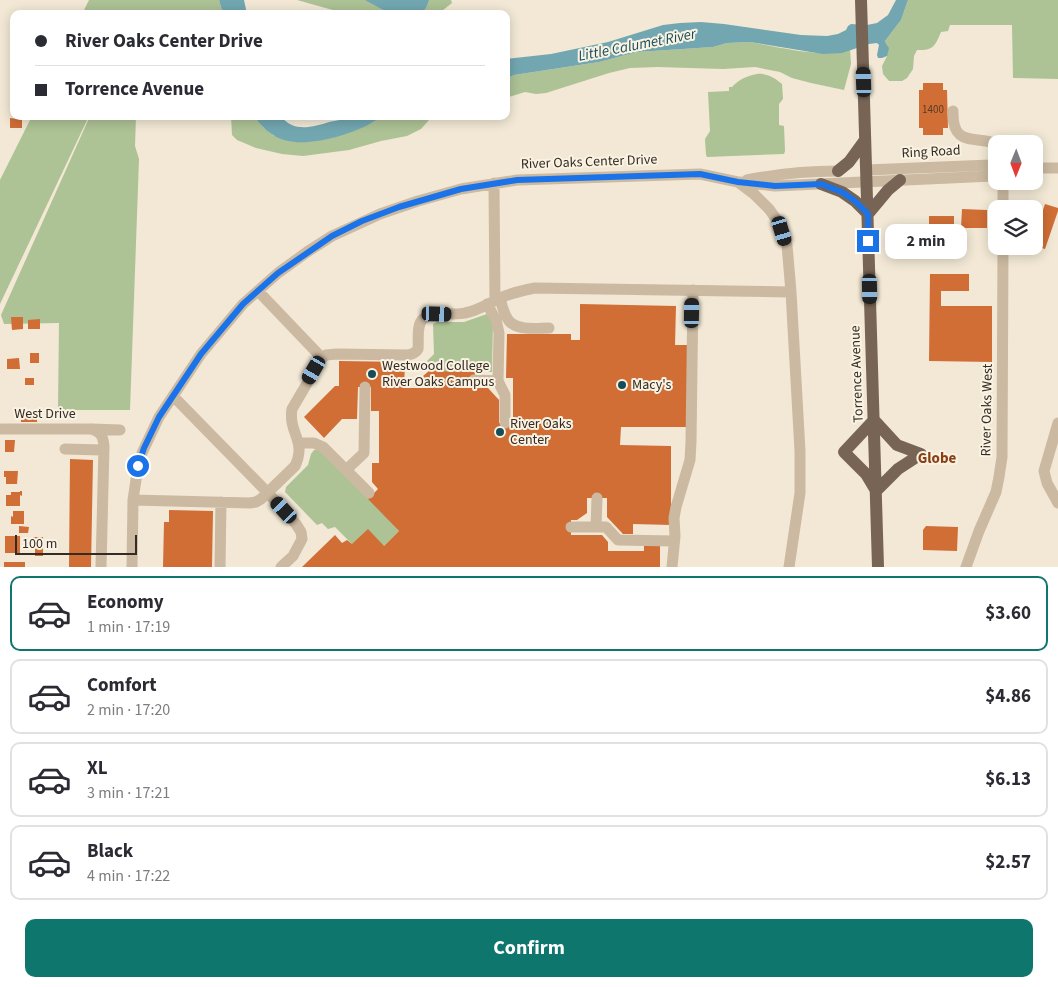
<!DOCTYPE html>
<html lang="en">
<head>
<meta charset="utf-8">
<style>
  :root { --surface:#fff; --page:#f2f2f3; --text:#2b2b33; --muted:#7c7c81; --line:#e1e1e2; --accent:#0f766e }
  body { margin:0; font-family:"Source Sans 3",sans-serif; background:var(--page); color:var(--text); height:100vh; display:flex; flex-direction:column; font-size:19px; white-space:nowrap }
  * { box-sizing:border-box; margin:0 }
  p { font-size:16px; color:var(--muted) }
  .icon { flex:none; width:28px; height:28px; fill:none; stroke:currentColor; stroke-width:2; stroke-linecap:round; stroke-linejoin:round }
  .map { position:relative; height:567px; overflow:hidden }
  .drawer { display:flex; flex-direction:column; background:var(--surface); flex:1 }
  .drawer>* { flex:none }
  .banner { position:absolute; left:10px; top:10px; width:500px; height:110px; border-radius:10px; box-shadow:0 2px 12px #0003; display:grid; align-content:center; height:110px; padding:0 25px; background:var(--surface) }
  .needle { width:32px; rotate:181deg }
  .controls { position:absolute; left:988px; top:135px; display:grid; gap:10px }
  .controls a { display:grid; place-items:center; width:55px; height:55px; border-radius:10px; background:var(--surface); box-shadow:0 2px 12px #0003; font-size:25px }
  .scale { position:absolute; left:15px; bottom:12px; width:122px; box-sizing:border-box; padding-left:5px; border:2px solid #342b24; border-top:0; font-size:14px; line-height:18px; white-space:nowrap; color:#342b24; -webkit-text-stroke:4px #faf2e2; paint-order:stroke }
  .end { position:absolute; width:22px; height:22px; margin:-11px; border:6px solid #1a73e8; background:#fff; box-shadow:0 0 0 2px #fff }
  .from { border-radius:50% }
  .bubble { position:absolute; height:35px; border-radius:10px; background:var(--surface); box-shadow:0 2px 12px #0003; font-size:16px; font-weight:700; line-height:35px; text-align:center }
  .car { position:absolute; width:15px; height:30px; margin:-15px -8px; border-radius:6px; box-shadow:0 0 4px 1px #0007; background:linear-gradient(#222 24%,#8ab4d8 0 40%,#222 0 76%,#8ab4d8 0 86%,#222 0) }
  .banner b { display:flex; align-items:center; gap:18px; height:48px; font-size:19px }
  .banner b+b { border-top:1px solid var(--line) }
  .banner i { width:12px; height:12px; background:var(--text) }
  ul { padding:9px 0 0; list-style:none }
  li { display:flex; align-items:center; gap:15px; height:75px; margin:0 10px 8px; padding:0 15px; border:2px solid var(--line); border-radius:10px }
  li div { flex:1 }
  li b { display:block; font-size:19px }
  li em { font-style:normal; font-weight:700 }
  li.selected { border-color:var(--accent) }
  li>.icon { width:45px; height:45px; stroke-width:1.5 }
  .action { display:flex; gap:10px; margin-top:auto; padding:10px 25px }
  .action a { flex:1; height:58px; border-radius:10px; background:var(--accent); color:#fff; font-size:20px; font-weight:700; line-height:58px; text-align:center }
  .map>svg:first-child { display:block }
  .green { fill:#adc295 }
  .water { fill:#72a7b1 }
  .building { fill:#d06e36 }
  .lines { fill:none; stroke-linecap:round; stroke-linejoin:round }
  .minor { stroke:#cbb9a1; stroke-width:11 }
  .major { stroke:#786454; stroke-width:12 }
  .route { stroke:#1a73e8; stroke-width:6 }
  .poi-dot { fill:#174d59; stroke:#faf2e2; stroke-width:2 }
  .labels { text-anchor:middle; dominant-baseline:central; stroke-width:4; stroke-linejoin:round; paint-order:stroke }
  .number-label { font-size:11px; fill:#5b3c28 }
  .street-label { font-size:14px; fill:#342b24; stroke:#faf2e2 }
  .poi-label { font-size:14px; fill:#342b24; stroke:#faf2e2; text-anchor:start }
  .water-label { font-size:15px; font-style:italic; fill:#174d59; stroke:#faf2e2 }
  .neighbourhood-label { font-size:15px; font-weight:bold; fill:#894017; stroke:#faf2e2 }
</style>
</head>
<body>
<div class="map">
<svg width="1058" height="567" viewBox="0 0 1058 567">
  <rect width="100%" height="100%" fill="#f2e8d5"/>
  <path class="green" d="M89,0H219L223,14H206V12H164L163,14H82Z
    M297,0H451L452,3L438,14H347Z
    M908,0H1058V79L1013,78L1012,25H950L948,31L941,32C935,46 933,51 917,50L914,56L913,69L907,78L902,81H889L883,74L882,66L887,56L885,41L901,20Z
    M750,42C779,47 823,59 850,49L851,64L844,90L811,83L792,78L780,72L755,67L723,69L657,67L630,68L609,73L546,93L536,94L525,92L506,98V79L514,75L599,62L637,52L713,47L727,43Z
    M757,74C767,73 775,78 782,84L783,99L779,104V125L784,126L785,151L784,154L707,157L706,155L705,139L710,131L708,92L729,91V87H732C739,79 747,76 757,74Z
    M32,116H89L0,304V180Z
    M90,116H136L135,146L139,159L130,410H58L59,323L4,324L1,315Z
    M231,116H254L263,127L274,136L383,116H444L429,120L421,129L407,136L381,141L349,150L303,156L282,154L256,148L237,140L232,135Z
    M487,314L493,321L492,372L439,371L435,366L433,368L427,361L434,354L433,324L437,322H464Z
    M314,450H317L326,453L399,531L384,546L352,544L335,527L328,529L322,523L317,525L285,492L286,487L308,465L311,454Z"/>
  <path class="water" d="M219,0H244L247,14H223Z
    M365,0H429C427,6 425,11 420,14L389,13Z
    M896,0H908L901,20L885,41L886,44L889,48L887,56L882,58H878L877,55L879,45L877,43L869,44L842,53L823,54L750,42L727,43L713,47L637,52L599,62L514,75L506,79V59L551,54L608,42L663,25L680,23L701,22L724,24L801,35L827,36L838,34L846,30L848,26L851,24L867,25L877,23L888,15Z
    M254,116H281C293,133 313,127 329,122C334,121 340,120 345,119L349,116H383C377,119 372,123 366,126C342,137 297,151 273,135C265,130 259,123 254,116Z"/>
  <path class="building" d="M923,83H943V90H947L948,128H943V135H923V128H919V90H923Z
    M18,116H22V128H10V118L18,119Z
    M1045,204L1058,208V211L1045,249L1034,246V236Z
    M962,209L987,210V228H961Z
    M929,216H954V248L929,249Z
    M930,274H969V291H941V306H992V362L929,361Z
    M580,304L676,306L675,345H688L687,427H621L620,445L671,446V525L633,524V534H623L607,517V498H587V513L577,520H571V535H602L608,542V551H644V545H660V567H302L335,535L342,543L347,540L352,544L368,529L384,546L399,531L368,499L378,489L372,482V463H379V411H371V387H358L357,419H342L324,438L304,417L335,386H339V361L405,362L404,388H428V382L423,376L435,366L439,371L475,372L474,388H488L499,400V423H513V378H506L507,334H571V340H580Z
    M11,317H23V329L12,330Z
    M40,319V329H28V320Z
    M30,353H39V363H30Z
    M19,358L20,369H7V359Z
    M25,378H34V385H25Z
    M21,415H37V422H21Z
    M5,440H15L14,452H5Z
    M70,459L93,460L91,567H69Z
    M4,471H18L17,484H6V477H4Z
    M20,491H22V496L20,495V506H6V495H11V492H20Z
    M169,510L213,511L212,567H163L164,522H169Z
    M13,511H24V524H11V516L13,517Z
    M19,526L29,527L28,533H19Z
    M926,526L958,527L957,551L923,550V530Z
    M5,536H20V553H5Z
    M32,537H43V556H35V546L33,547Z
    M4,562H25V567H4Z"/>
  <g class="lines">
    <path class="minor" d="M953,111C952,148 975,135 997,144
      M1034,168H1058
      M866,170L991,165L996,166
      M747,180C777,174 807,171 838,171
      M1003,181V209
      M739,182L775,186L993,176L996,174
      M494,183L495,301
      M258,291L322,358
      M500,298C502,306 504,315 509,321C518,331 537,328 549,328
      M487,304L496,320L499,333L498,381L505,395V423
      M474,380L498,381
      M173,396L268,493L296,524L301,532L302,539L293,556L281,567
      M1058,423L1044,471L1047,483L1058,503
      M0,429H91C101,432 103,436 104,446L101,567
      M92,429L120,430
      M299,443H314L323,447L369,493
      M65,449L103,450
      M346,470L364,453L365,387
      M133,500L250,503L256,502L261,499L295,466C307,441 288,433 292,409L322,358L326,355L337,354L408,355C412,354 416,353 418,349C419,340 416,325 423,319C434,310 453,316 465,313C480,310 492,301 505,296C515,292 525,290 535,288L791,292
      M571,527H606L618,540L674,541
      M596,527L597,498
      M132,567L133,500L137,473L142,453L159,417L201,354L243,304L278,273L307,252L332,236L380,214L418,201L461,189L517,180L700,174L738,182L754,194L769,209L777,220L782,231L787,245L791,292L800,451V493L789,567
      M220,567L221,502
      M672,567L675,536L674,518L676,507L690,460L691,442L693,290
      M966,567L979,531L996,492L999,477L1002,457L1003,246"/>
    <path class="major" d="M861,0L878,567
      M838,171L849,162L865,140
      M821,184L842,192L855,201L868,214
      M868,214L888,190L900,180
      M874,420L844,452L866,474L875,489
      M874,420L897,445L921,454
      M876,491L898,469L921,454"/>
  </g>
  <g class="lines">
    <path class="route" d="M138,466L144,448L159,417L201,354L243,304L278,273L332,236L362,221L399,207L461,189L517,180L700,174L738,182L775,186L821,184L842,192L855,201L868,214V241"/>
  </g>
  <g class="poi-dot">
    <circle cx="372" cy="374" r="5"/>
    <circle cx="622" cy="385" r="5"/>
    <circle cx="500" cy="432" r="5"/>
  </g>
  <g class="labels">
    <g class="number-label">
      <text x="933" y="109">1400</text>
    </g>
    <g class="street-label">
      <text transform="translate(931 152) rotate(-3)">Ring Road</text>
      <text transform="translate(589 162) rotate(-2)">River Oaks Center Drive</text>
      <text transform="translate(857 374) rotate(-92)">Torrence Avenue</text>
      <text transform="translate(987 410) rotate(-89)">River Oaks West</text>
      <text x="45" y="414">West Drive</text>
    </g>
    <g class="poi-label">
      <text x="382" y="366">Westwood College<tspan x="382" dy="16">River Oaks Campus</tspan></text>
      <text x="632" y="385">Macy's</text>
      <text x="510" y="424">River Oaks<tspan x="510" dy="16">Center</tspan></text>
    </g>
    <g class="water-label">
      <text transform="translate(637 45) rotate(-11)">Little Calumet River</text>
    </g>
    <g class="neighbourhood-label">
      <text x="937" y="458">Globe</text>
    </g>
  </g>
</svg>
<div class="controls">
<a><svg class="needle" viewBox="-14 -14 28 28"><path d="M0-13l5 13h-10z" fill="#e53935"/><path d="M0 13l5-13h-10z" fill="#7c7c81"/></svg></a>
<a><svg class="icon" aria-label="layers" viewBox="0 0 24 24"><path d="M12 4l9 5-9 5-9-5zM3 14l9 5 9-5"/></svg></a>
</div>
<div class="scale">100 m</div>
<i class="end from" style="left:138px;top:466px"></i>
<i class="end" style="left:868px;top:241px"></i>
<div class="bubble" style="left:885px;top:224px;width:82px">2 min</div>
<i class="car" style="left:864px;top:82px;rotate:358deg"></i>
<i class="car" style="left:782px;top:231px;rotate:163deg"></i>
<i class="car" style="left:870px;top:289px;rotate:179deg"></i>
<i class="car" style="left:692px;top:313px;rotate:1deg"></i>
<i class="car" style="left:437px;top:314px;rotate:92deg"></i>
<i class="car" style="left:314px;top:370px;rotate:210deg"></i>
<i class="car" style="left:284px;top:510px;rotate:317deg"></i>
<div class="banner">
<b><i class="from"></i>River Oaks Center Drive</b>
<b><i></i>Torrence Avenue</b>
</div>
</div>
<section class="drawer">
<ul>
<li class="selected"><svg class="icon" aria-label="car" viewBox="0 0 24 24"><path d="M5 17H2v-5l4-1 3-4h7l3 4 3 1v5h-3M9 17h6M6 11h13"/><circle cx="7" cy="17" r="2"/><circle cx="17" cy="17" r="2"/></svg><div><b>Economy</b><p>1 min · 17:19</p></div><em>$3.60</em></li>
<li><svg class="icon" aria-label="car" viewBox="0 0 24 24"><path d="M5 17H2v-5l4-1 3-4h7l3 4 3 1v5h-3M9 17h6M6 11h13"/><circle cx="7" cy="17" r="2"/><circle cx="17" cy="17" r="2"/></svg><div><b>Comfort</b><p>2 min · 17:20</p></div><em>$4.86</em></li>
<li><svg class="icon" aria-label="car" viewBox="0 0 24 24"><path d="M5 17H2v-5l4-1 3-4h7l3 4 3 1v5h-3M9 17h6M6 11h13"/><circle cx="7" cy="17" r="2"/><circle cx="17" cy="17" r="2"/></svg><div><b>XL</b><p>3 min · 17:21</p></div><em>$6.13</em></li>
<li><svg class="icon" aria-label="car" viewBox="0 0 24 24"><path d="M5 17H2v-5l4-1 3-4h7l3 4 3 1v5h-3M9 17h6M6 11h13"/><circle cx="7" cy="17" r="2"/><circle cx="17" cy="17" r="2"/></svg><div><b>Black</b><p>4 min · 17:22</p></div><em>$2.57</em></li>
</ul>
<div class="action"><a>Confirm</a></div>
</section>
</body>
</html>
